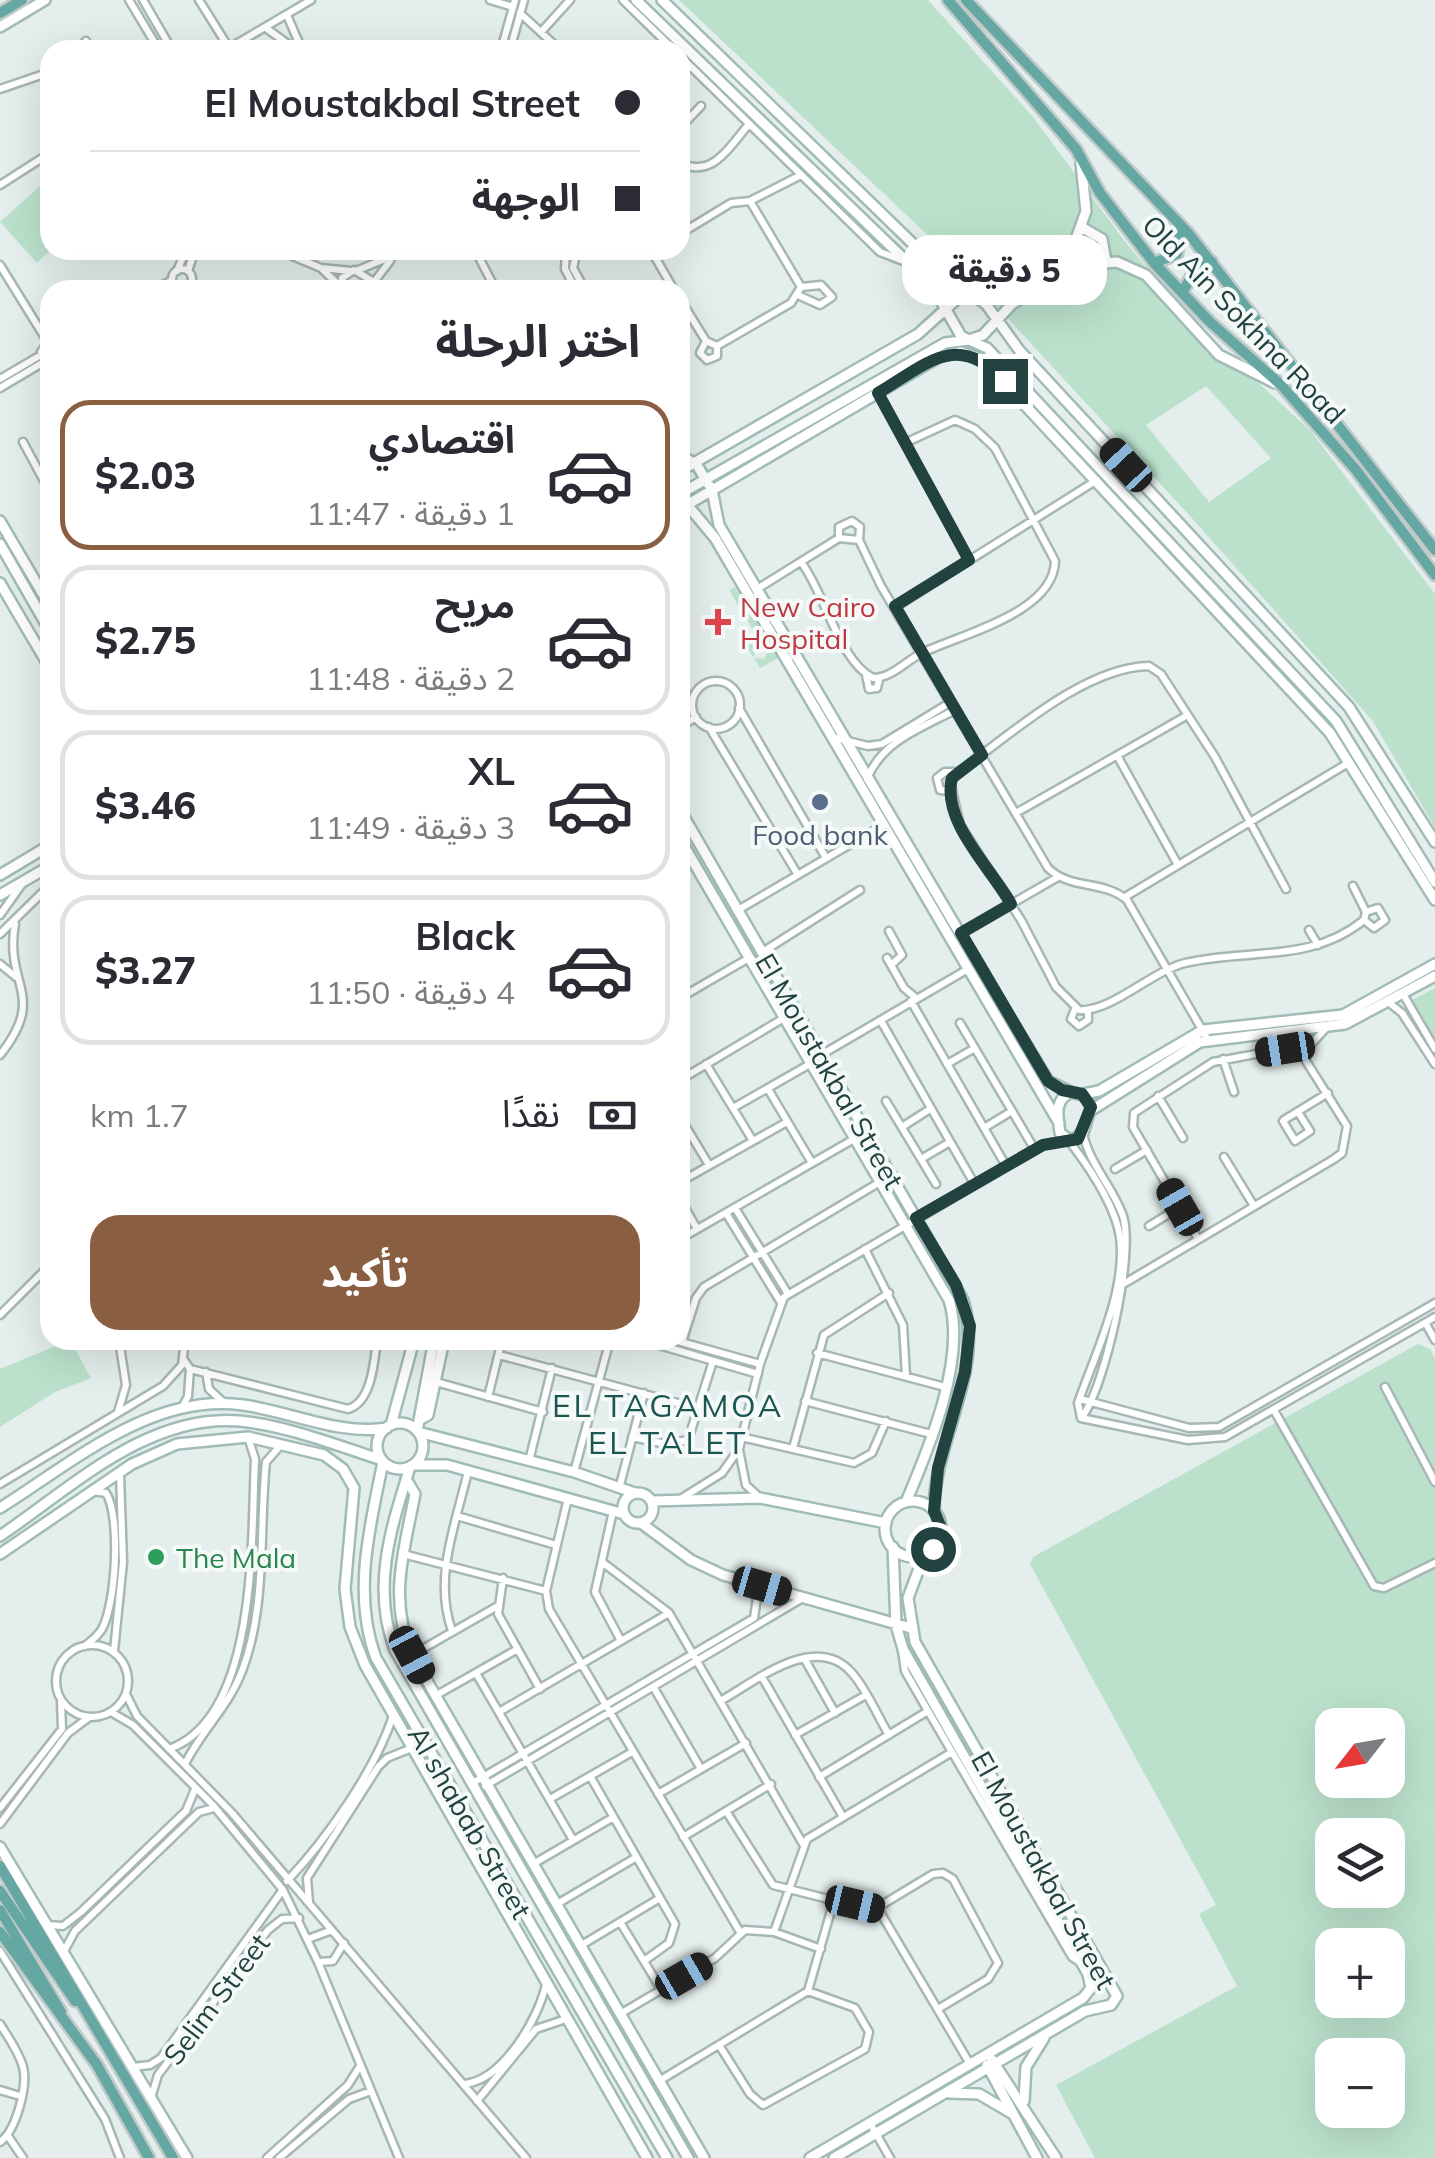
<!DOCTYPE html>
<html lang="ar">
<head>
<meta charset="utf-8">
<style>
  :root { --surface:#fff; --page:#f2f2f3; --text:#2b2b33; --muted:#7c7c81; --line:#e1e1e2; --accent:#8a5e41 }
  body { margin:0; font-family:Mulish,"Noto Sans Arabic",sans-serif; background:var(--page); color:var(--text); direction:rtl; height:100vh; display:flex; flex-direction:column; font-size:38px; white-space:nowrap }
  * { box-sizing:border-box; margin:0 }
  p { font-size:32px; color:var(--muted) }
  .icon { flex:none; width:55px; height:55px; fill:none; stroke:currentColor; stroke-width:2; stroke-linecap:round; stroke-linejoin:round }
  .map { position:relative; flex:1; overflow:hidden; direction:ltr }
  .drawer { position:absolute; left:40px; top:280px; width:650px; height:1070px; display:flex; flex-direction:column; background:var(--surface); border-radius:30px; box-shadow:0 10px 40px #0002; direction:rtl }
  .drawer>* { flex:none }
  .banner { position:absolute; left:40px; top:40px; width:650px; height:220px; border-radius:30px; box-shadow:0 10px 40px #0002; direction:rtl; display:grid; align-content:center; height:220px; padding:0 50px; background:var(--surface) }
  .needle { width:65px; rotate:239deg }
  .controls { position:absolute; left:1315px; top:1708px; display:grid; gap:20px }
  .controls a { display:grid; place-items:center; width:90px; height:90px; border-radius:20px; background:var(--surface); box-shadow:0 10px 40px #0002; font-size:50px }
  .end { position:absolute; width:45px; height:45px; margin:-22px; border:12px solid #21423f; background:#fff; box-shadow:0 0 0 5px #fff }
  .from { border-radius:50% }
  .bubble { position:absolute; height:70px; border-radius:30px; background:var(--surface); box-shadow:0 10px 40px #0002; font-size:32px; font-weight:800; line-height:70px; text-align:center; direction:rtl }
  .car { position:absolute; width:30px; height:60px; margin:-30px -15px; border-radius:12px; box-shadow:0 0 8px 2px #0007; background:linear-gradient(#222 24%,#8ab4d8 0 40%,#222 0 76%,#8ab4d8 0 86%,#222 0) }
  .banner b { display:flex; align-items:center; gap:35px; height:95px; font-size:38px }
  .banner b+b { border-top:2px solid var(--line) }
  .banner i { width:25px; height:25px; background:var(--text) }
  ul { padding:0; list-style:none }
  li { display:flex; align-items:center; gap:30px; height:150px; margin:0 20px 15px; padding:0 30px; border:5px solid var(--line); border-radius:30px }
  li div { flex:1 }
  li b { display:block; font-size:38px }
  li em { font-style:normal; font-weight:800 }
  li.current { border-color:var(--accent) }
  li>.icon { width:90px; height:90px; stroke-width:1.5 }
  h2 { padding:0 50px; font-size:45px; line-height:120px }
  .pay { display:flex; align-items:center; gap:25px; height:110px; padding:0 50px; font-size:38px }
  .pay p { margin-inline-start:auto }
  .action { display:flex; gap:20px; margin-top:auto; padding:20px 50px }
  .action a { flex:1; height:115px; border-radius:30px; background:var(--accent); color:#fff; font-size:40px; font-weight:800; line-height:115px; text-align:center }
  .map>svg:first-child { display:block }
  .green { fill:#bbe1cc; fill-rule:evenodd }
  .lines { fill:none; stroke-linecap:round; stroke-linejoin:round }
  .street-casing { stroke:#a6b7b5; stroke-width:11 }
  .secondary-casing { stroke:#a1bbb7; stroke-width:14 }
  .primary-casing { stroke:#c1cac9; stroke-width:15 }
  .street { stroke:#fff; stroke-width:6 }
  .secondary { stroke:#fff; stroke-width:9 }
  .primary { stroke:#65a7a2; stroke-width:10 }
  .route { stroke:#21423f; stroke-width:12 }
  .health-dot { fill:#e0444e; stroke:#f5faf9; stroke-width:4 }
  .service-dot { fill:#5c6f8a; stroke:#f5faf9; stroke-width:4 }
  .leisure-dot { fill:#2e9e5b; stroke:#f5faf9; stroke-width:4 }
  .labels { text-anchor:middle; dominant-baseline:central; stroke-width:8; stroke-linejoin:round; paint-order:stroke }
  .street-label { font-size:28px; fill:#21423f; stroke:#f5faf9 }
  .health-label { font-size:28px; fill:#be3a42; stroke:#f5faf9; text-anchor:start }
  .service-label { font-size:28px; fill:#4e5e75; stroke:#f5faf9 }
  .leisure-label { font-size:28px; fill:#27864d; stroke:#f5faf9; text-anchor:start }
  .quarter-label { font-size:32px; letter-spacing:2.5px; fill:#1b5652; stroke:#f5faf9 }
</style>
</head>
<body>
<div class="map">
<svg width="1435" height="2158" viewBox="0 0 1435 2158">
  <rect width="100%" height="100%" fill="#e4eeec"/>
  <path class="green" d="M679,0H928L1033,117L1123,239L1196,326L1310,430L1435,594V828L1373,721L1190,516L954,260ZM1206,386L1271,458L1209,502L1146,425Z
    M50,177L51,250L37,263L0,222Z
    M735,587L778,658L760,668L754,658L764,659L768,651L759,646L753,657L746,645L757,637L729,590Z
    M1435,988V1039L1412,1000Z
    M70,1340L91,1378L55,1392L0,1427V1369Z
    M1418,1344L1430,1349L1435,1358V2158H1095L1056,2085L1237,1986L1199,1914L1216,1905L1030,1564L1033,1557ZM1332,1725H1388V1780H1332ZM1332,1835H1388V1890H1332ZM1332,1945H1388V2000H1332ZM1332,2055H1388V2110H1332Z"/>
  <g class="lines">
    <defs>
      <path id="street" d="M129,0L159,50
        M143,0L172,50
        M199,0L229,48
        M490,0L513,7
        M623,0L674,50
        M520,13L560,50
        M287,15L302,50
        M266,28L296,50
        M541,32L570,0
        M78,50L86,41
        M226,50L311,0
        M501,50L515,0
        M510,50L524,0
        M638,50V49
        M680,56L880,252L906,262
        M0,89L50,72
        M680,128L701,106
        M680,163C713,179 730,146 749,124
        M0,185L50,153
        M750,201L801,175
        M680,234L731,203L750,201L801,287L791,303L717,346L706,341L680,299
        M278,250L321,268L351,271
        M475,250L496,290
        M566,250L565,269L576,290
        M577,250L573,268L585,290
        M651,250L674,290
        M0,265L47,341
        M322,269L341,287
        M172 279a10 10 0 1 1 20 0a10 10 0 1 1-20 0Z
        M358,270L407,250
        M177,271L186,250
        M188,271L195,250
        M374,282L390,261
        M154,290L172,280
        M342,290V278L354,270L374,282L369,290
        M800,296L820,305L832,297L821,285L801,287
        M49,340L41,352L50,366
        M706,341L700,353L707,360L717,356V346
        M0,379L41,355
        M872,383L969,560
        M0,388L44,362
        M23,442L50,492
        M680,453L695,462
        M41,475L50,470
        M839,538V527L852,521L860,527L859,540
        M801,562C825,593 839,661 873,678C891,678 905,662 920,654C957,635 1054,614 1055,561L995,448L975,429L955,420L905,443
        M757,589L839,538L859,540L881,586L1048,868C1070,890 1104,880 1127,900L1208,1040
        M895,607L1097,480
        M866,675L869,689L877,688L879,679
        M692 705a24 24 0 1 1 48 0a24 24 0 1 1-48 0Z
        M739,708L826,858
        M680,727L696,717
        M709,727L798,875
        M832,737L868,746L882,744L951,702
        M1118,757L1178,865
        M867,779C882,741 921,728 955,710
        M950,791L940,790L937,778L945,772H958
        M1016,813L1186,716
        M680,833L690,828
        M1286,889L1215,757L1161,674L1149,666C1084,667 1009,736 958,772L950,782L960,825L1021,920L1056,987L1079,1010C1110,1013 1152,971 1185,963C1247,948 1310,964 1364,920L1366,912L1353,886
        M1125,897L1350,762
        M738,910L883,825
        M0,915L22,884
        M1364,920L1374,928L1385,920L1378,908L1366,912
        M1309,930L1318,945
        M889,931L902,955L891,965
        M961,933L1058,877
        M0,934L50,885
        M761,953L860,890
        M887,958L904,988L916,998
        M0,964L16,977
        M1403,994L1435,1049
        M680,998L749,958
        M911,1001L1006,1166
        M1388,1002L1402,1013L1435,1064
        M1075,1009L1071,1019L1079,1026L1088,1020V1011
        M881,1021L975,1185
        M960,1023L1035,1150
        M1264,1035L1295,1049
        M1303,1053L1327,1027
        M0,1055C48,995 4,986 15,924
        M821,1055L968,969
        M1223,1059L1234,1092
        M706,1064L753,1141
        M947,1064L975,1048
        M680,1080L794,1012
        M768,1089L812,1163
        M1158,1096L1183,1138
        M886,1101L936,1184
        M733,1108L810,1064
        M1298,1112L1310,1131L1295,1141L1283,1121L1284,1120L1328,1093
        M680,1117L709,1165
        M902,1127L930,1109
        M984,1128L1012,1111
        M1069,1141C1089,1167 1115,1205 1120,1237C1127,1290 1095,1354 1078,1403L1081,1418
        M1224,1157L1254,1206
        M921,1159L950,1142
        M1115,1169L1147,1150
        M680,1182L787,1122
        M680,1199L697,1229
        M735,1208L788,1294
        M726,1213L780,1301
        M1149,1226L1180,1207
        M680,1239L854,1139
        M865,1249L903,1325L906,1376
        M1125,1283L1334,1159L1342,1153L1347,1126L1299,1050L1288,1048L1213,1062L1134,1113L1133,1127L1198,1239
        M0,1315L50,1265
        M1426,1324L1435,1340
        M642,1340L758,1374
        M674,1340L760,1364
        M682,1342L696,1298L704,1287L880,1182
        M817,1353L945,1387
        M499,1355L700,1409
        M184,1360L190,1369L348,1409C372,1402 374,1362 377,1340
        M206,1372L209,1389L224,1403
        M436,1382L543,1412
        M1385,1387L1435,1482
        M488,1397L502,1340
        M1080,1399L1189,1428L1219,1427L1435,1303
        M805,1401L931,1434
        M182,1408L188,1396L190,1369
        M118,1412L126,1385L119,1340
        M1275,1412L1374,1586L1384,1588L1435,1563
        M1082,1417C1105,1387 1135,1253 1123,1216C1113,1187 1089,1164 1083,1133
        M1081,1418L1188,1440L1225,1437L1435,1317
        M632,1437L666,1444L688,1440L713,1361
        M741,1437L854,1463L872,1453L886,1421
        M793,1448L824,1335L889,1293
        M739,1450L746,1485L758,1496
        M529,1461L552,1368
        M574,1472L610,1340
        M0,1484L163,1386L182,1365L185,1340
        M620,1485L644,1393
        M568,1498L546,1591L549,1609L740,1932
        M682,1498L722,1473L739,1449L760,1364L784,1297L1043,1145L1068,1140
        M613,1511L595,1592L621,1641
        M457,1516L556,1545
        M403,1554L546,1591
        M602,1562L669,1613L803,1844
        M503,1578L498,1614L540,1689
        M452,1631C433,1577 456,1524 468,1471
        M56 1681a36 36 0 1 1 72 0a36 36 0 1 1-72 0Z
        M85,1646C91,1641 98,1636 102,1629C116,1603 121,1517 106,1493L93,1491
        M902,1650L905,1671L928,1711L1072,1957L1083,1964
        M114,1651L123,1562L120,1474
        M412,1655L496,1607
        M804,1658L835,1713
        M476,1673L573,1840
        M762,1677L843,1817
        M654,1688L701,1769
        M126,1694L137,1716L232,1813L526,2158
        M435,1696L516,1650
        M722,1700C756,1681 816,1631 852,1673C867,1690 877,1715 889,1735
        M111,1712L133,1725L212,1804L283,1890L318,1962L399,2158
        M499,1712L669,1613
        M795,1735L866,1695
        M169,1749C259,1717 251,1535 255,1459L248,1437
        M185,1764C201,1731 229,1706 242,1671C267,1607 259,1529 266,1462L280,1446
        M590,1776L675,1924L669,1943L644,1961
        M819,1777L928,1711
        M471,1784L754,1618L757,1598L743,1582
        M485,1786L801,1599
        M658,1794L746,1743
        M550,1799L632,1752
        M0,1808L62,1729L61,1701
        M726,1811L773,1885L880,1912L970,2064
        M0,1824L68,1733L88,1718
        M683,1837L771,1784
        M533,1864L612,1818
        M287,1881C327,1839 375,1770 393,1716
        M309,1902L307,1878L378,1767L387,1758L412,1748
        M557,1904L635,1858
        M875,1909L933,1874L943,1873L953,1879L998,1963L988,1979L938,2009
        M620,1922L661,1989
        M46,1925L63,1926L81,1912L186,1811L195,1789
        M774,1932L807,1839L952,1752
        M308,1939L332,1930
        M580,1946L660,1898
        M0,1951L105,2119L120,2158
        M63,1953L75,1931L199,1812L214,1808
        M319,1962L333,1961L344,1943
        M620,2014L715,1958L745,1930L774,1932L821,1949
        M0,2024C8,2037 19,2052 23,2067C28,2086 16,2131 0,2142
        M719,2045L750,2094L763,2105L865,2049L869,2032L855,2008L808,1991
        M133,2067L150,2065L161,2058L282,1891
        M659,2081L808,1991L834,1900
        M463,2084C502,2082 539,2018 546,1984
        M0,2090L20,2096
        M151,2098L158,2075L268,1930L282,1919L299,1918
        M477,2101L536,2029L566,2019
        M870,2123L890,2158
        M8,2136L23,2158
        M267,2158L348,2085L360,2066
        M279,2158L349,2099L371,2091"/>
      <path id="secondary" d="M636,0L933,287L961,336L969,340L983,335L1012,304L1077,265L1117,262L1146,275L1219,355L1275,383
        M662,0L944,274L986,304L1019,350L1349,707L1435,842
        M0,27L45,0
        M1083,228L1102,239L1106,261
        M695,462L712,490L719,525L1011,1020L1048,1081L1071,1092
        M680,471L918,334L959,297L997,289L1076,239L1086,211L1081,163
        M680,494L945,343L969,340L987,348L1336,721L1435,882
        M684,501L715,538L1059,1123
        M680,509L939,357L961,352L982,359L1330,733L1435,900
        M0,521L50,606
        M0,544L50,631
        M0,583L50,668
        M680,810L963,1300C985,1372 934,1439 934,1511
        M680,839L949,1300C967,1358 929,1448 906,1502
        M0,875L50,845
        M0,895L50,866
        M1071,1092L1086,1096L1091,1107L1083,1133L1071,1141L1060,1133C1058,1116 1053,1101 1071,1092Z
        M1083,1094L1099,1091L1203,1030L1343,1015L1435,964
        M1090,1111L1200,1042L1345,1024L1435,976
        M419,1420L428,1415L444,1340
        M377 1446a23 23 0 1 1 46 0a23 23 0 1 1-46 0Z
        M391,1425L414,1340
        M417,1431L434,1340
        M418,1432L574,1472L635,1493
        M383,1462C370,1526 352,1594 376,1658L667,2158
        M414,1465H447L624,1514
        M410,1467C391,1528 371,1588 395,1650L688,2158
        M406,1479L415,1494C404,1551 388,1599 412,1655L704,2158
        M623 1508a15 15 0 1 1 30 0a15 15 0 1 1-30 0Z
        M652,1501L760,1498L886,1523
        M885 1529a28 28 0 1 1 56 0a28 28 0 1 1-56 0Z
        M0,1508C72,1463 152,1392 243,1405C289,1411 340,1436 387,1428
        M641,1523L691,1560L723,1575L911,1628
        M0,1536C71,1488 148,1413 240,1421C288,1426 336,1445 382,1460
        M0,1554L132,1464L177,1444L248,1437L324,1455L343,1469L354,1488L345,1589L350,1627L365,1665L647,2158
        M0,1847L187,2158
        M992,2060L1056,2158
        M987,2065L1037,2158
        M949,2093L979,2094L1013,2114
        M1024,2101L1026,2067L1044,2038
        M810,2158L1083,1998L1091,1988L1088,1974L903,1649L896,1625L893,1547
        M834,2158L1085,2011L1111,2005L1117,1996L915,1642L908,1598L924,1555"/>
      <path id="primary" d="M948,0L1076,149L1100,193L1154,263L1209,321L1282,386L1356,470L1435,575
        M966,0L1189,234L1435,550
        M0,13L22,0
        M1154,263L1177,254L1181,226
        M1182,293L1195,270L1212,262
        M0,1866L173,2158
        M0,1891L75,2001
        M0,1910L61,2012
        M0,1932L97,2065L149,2158"/>
    </defs>
    <use href="#street" class="street-casing"/>
    <use href="#secondary" class="secondary-casing"/>
    <use href="#primary" class="primary-casing"/>
    <use href="#street" class="street"/>
    <use href="#secondary" class="secondary"/>
    <use href="#primary" class="primary"/>
  </g>
  <g class="lines">
    <path class="route" d="M933,1549L941,1528L934,1511L938,1468L965,1372L970,1326L956,1285L916,1218L1043,1145L1078,1139L1091,1107L1082,1094L1062,1090L1048,1081L961,933L1011,904C992,869 941,822 952,778L982,755L895,606L969,560L878,393C927,364 957,330 1005,381"/>
  </g>
  <path class="health-dot" d="M713 607h10v10h10v10h-10v10h-10v-10h-10v-10h10z"/>
  <circle class="service-dot" cx="820" cy="802" r="10"/>
  <circle class="leisure-dot" cx="156" cy="1557" r="10"/>
  <g class="labels">
    <g class="street-label">
      <text transform="translate(1244 319) rotate(46)">Old Ain Sokhna Road</text>
      <text transform="translate(830 1071) rotate(60)">El Moustakbal Street</text>
      <text transform="translate(470 1822) rotate(60)">Al shabab Street</text>
      <text transform="translate(1044 1870) rotate(61)">El Moustakbal Street</text>
      <text transform="translate(216 1999) rotate(-53)">Selim Street</text>
    </g>
    <g class="health-label">
      <text x="740" y="606">New Cairo<tspan x="740" dy="32">Hospital</tspan></text>
    </g>
    <g class="service-label">
      <text x="820" y="834">Food bank</text>
    </g>
    <g class="leisure-label">
      <text x="176" y="1557">The Mala</text>
    </g>
    <g class="quarter-label">
      <text x="668" y="1405">EL TAGAMOA<tspan x="668" dy="37">EL TALET</tspan></text>
    </g>
  </g>
</svg>
<div class="controls">
<a><svg class="needle" viewBox="-14 -14 28 28"><path d="M0-13l5 13h-10z" fill="#e53935"/><path d="M0 13l5-13h-10z" fill="#7c7c81"/></svg></a>
<a><svg class="icon" aria-label="layers" viewBox="0 0 24 24"><path d="M12 4l9 5-9 5-9-5zM3 14l9 5 9-5"/></svg></a>
<a>+</a>
<a>−</a>
</div>
<i class="end from" style="left:933px;top:1549px"></i>
<i class="end" style="left:1005px;top:381px"></i>
<div class="bubble" style="left:902px;top:235px;width:205px">5 دقيقة</div>
<i class="car" style="left:1126px;top:465px;rotate:317deg"></i>
<i class="car" style="left:1285px;top:1049px;rotate:261deg"></i>
<i class="car" style="left:1180px;top:1207px;rotate:330deg"></i>
<i class="car" style="left:762px;top:1586px;rotate:106deg"></i>
<i class="car" style="left:412px;top:1655px;rotate:152deg"></i>
<i class="car" style="left:855px;top:1904px;rotate:103deg"></i>
<i class="car" style="left:684px;top:1976px;rotate:60deg"></i>
<div class="banner">
<b><i class="from"></i>El Moustakbal Street</b>
<b><i></i>الوجهة</b>
</div>
<section class="drawer">
<h2>اختر الرحلة</h2>
<ul>
<li class="current"><svg class="icon" aria-label="car" viewBox="0 0 24 24"><path d="M5 17H2v-5l4-1 3-4h7l3 4 3 1v5h-3M9 17h6M6 11h13"/><circle cx="7" cy="17" r="2"/><circle cx="17" cy="17" r="2"/></svg><div><b>اقتصادي</b><p>1 دقيقة · 11:47</p></div><em>$2.03</em></li>
<li><svg class="icon" aria-label="car" viewBox="0 0 24 24"><path d="M5 17H2v-5l4-1 3-4h7l3 4 3 1v5h-3M9 17h6M6 11h13"/><circle cx="7" cy="17" r="2"/><circle cx="17" cy="17" r="2"/></svg><div><b>مريح</b><p>2 دقيقة · 11:48</p></div><em>$2.75</em></li>
<li><svg class="icon" aria-label="car" viewBox="0 0 24 24"><path d="M5 17H2v-5l4-1 3-4h7l3 4 3 1v5h-3M9 17h6M6 11h13"/><circle cx="7" cy="17" r="2"/><circle cx="17" cy="17" r="2"/></svg><div><b>XL</b><p>3 دقيقة · 11:49</p></div><em>$3.46</em></li>
<li><svg class="icon" aria-label="car" viewBox="0 0 24 24"><path d="M5 17H2v-5l4-1 3-4h7l3 4 3 1v5h-3M9 17h6M6 11h13"/><circle cx="7" cy="17" r="2"/><circle cx="17" cy="17" r="2"/></svg><div><b>Black</b><p>4 دقيقة · 11:50</p></div><em>$3.27</em></li>
</ul>
<div class="pay"><svg class="icon" aria-label="cash" viewBox="0 0 24 24"><path d="M3 7h18v10H3z"/><circle cx="12" cy="12" r="2"/></svg>نقدًا<p>1.7 km</p></div>
<div class="action"><a>تأكيد</a></div>
</section>
</div>
</body>
</html>
